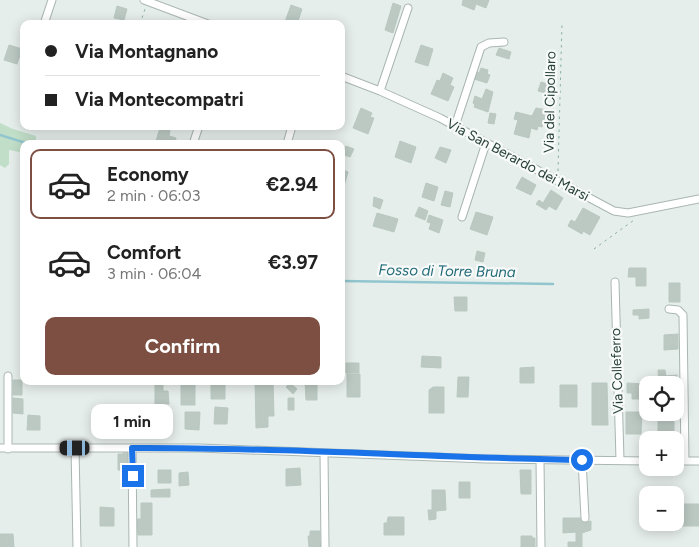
<!DOCTYPE html>
<html lang="en">
<head>
<meta charset="utf-8">
<style>
  :root { --surface:#fff; --page:#f6f6f6; --text:#222; --muted:#767676; --line:#e0e0e0; --accent:#7c4f42 }
  body { margin:0; font-family:Figtree,sans-serif; background:var(--page); color:var(--text); height:100vh; display:flex; flex-direction:column; font-size:19px; white-space:nowrap }
  * { box-sizing:border-box; margin:0 }
  p { font-size:16px; color:var(--muted) }
  .icon { flex:none; width:28px; height:28px; fill:none; stroke:currentColor; stroke-width:2; stroke-linecap:round; stroke-linejoin:round }
  .map { position:relative; flex:1; overflow:hidden }
  .panel { position:absolute; left:20px; top:140px; width:325px; height:245px; display:flex; flex-direction:column; background:var(--surface); border-radius:10px; box-shadow:0 2px 12px #0003 }
  .panel>* { flex:none }
  .top-card { position:absolute; left:20px; top:20px; width:325px; height:110px; border-radius:10px; box-shadow:0 2px 12px #0003; display:grid; align-content:center; height:110px; padding:0 25px; background:var(--surface) }
  .fabs { position:absolute; left:639px; top:376px; display:grid; gap:10px }
  .fabs a { display:grid; place-items:center; width:45px; height:45px; border-radius:10px; background:var(--surface); box-shadow:0 2px 12px #0003; font-size:25px }
  .end { position:absolute; width:22px; height:22px; margin:-11px; border:6px solid #1a73e8; background:#fff; box-shadow:0 0 0 2px #fff }
  .from { border-radius:50% }
  .bubble { position:absolute; height:35px; border-radius:10px; background:var(--surface); box-shadow:0 2px 12px #0003; font-size:16px; font-weight:700; line-height:35px; text-align:center }
  .car { position:absolute; width:15px; height:30px; margin:-15px -8px; border-radius:6px; box-shadow:0 0 4px 1px #0007; background:linear-gradient(#222 24%,#8ab4d8 0 40%,#222 0 76%,#8ab4d8 0 86%,#222 0) }
  .top-card b { display:flex; align-items:center; gap:18px; height:48px; font-size:19px }
  .top-card b+b { border-top:1px solid var(--line) }
  .top-card i { width:12px; height:12px; background:var(--text) }
  ul { padding:9px 0 0; list-style:none }
  li { display:flex; align-items:center; gap:15px; height:70px; margin:0 10px 8px; padding:0 15px; border:2px solid transparent; border-radius:10px }
  li div { flex:1 }
  li b { display:block; font-size:19px }
  li em { font-style:normal; font-weight:700 }
  li.on { border-color:var(--accent) }
  li>.icon { width:45px; height:45px; stroke-width:1.5 }
  .primary-button { display:flex; gap:10px; margin-top:auto; padding:10px 25px }
  .primary-button a { flex:1; height:58px; border-radius:10px; background:var(--accent); color:#fff; font-size:20px; font-weight:700; line-height:58px; text-align:center }
  .map>svg:first-child { display:block }
  .green { fill:#c1dec8 }
  .lines { fill:none; stroke-linecap:round; stroke-linejoin:round }
  .stream { stroke:#92c6cf; stroke-width:2.5 }
  .building { fill:#bcc9c3; stroke:#b9c8c1 }
  .minor-casing { stroke:#a9b6b2; stroke-width:9 }
  .path { stroke:#89b0a3; stroke-width:1; stroke-dasharray:2.5 4; stroke-linecap:butt }
  .minor { stroke:#fff; stroke-width:7 }
  .route { stroke:#1a73e8; stroke-width:6 }
  .labels { text-anchor:middle; dominant-baseline:central; stroke-width:4.5; stroke-linejoin:round; paint-order:stroke }
  .street-label { font-size:14px; fill:#264038; stroke:#f7faf9 }
  .water-label { font-size:15px; font-style:italic; fill:#236b79; stroke:#f7faf9 }
</style>
</head>
<body>
<div class="map">
<svg width="699" height="547" viewBox="0 0 699 547">
  <rect width="100%" height="100%" fill="#e6eeeb"/>
  <path class="green" d="M0,123L13,129L36,136V144H24V153L9,150V164L5,168L0,165Z"/>
  <g class="lines">
    <path class="stream" d="M0,135L29,144
      M341,281L553,284"/>
  </g>
  <path class="building" d="M463,0H489L486,8L476,4L474,10L462,5Z
    M393,3L401,6L393,33L385,30Z
    M291,5L302,9L297,24L285,22Z
    M117,6L127,9L124,20L114,18Z
    M9,45L22,49L17,64L4,60Z
    M421,45L433,49L428,66L415,62Z
    M499,48L511,52L509,59L496,55Z
    M481,68L488,70L487,74L490,75L487,83L474,79L477,72L479,73Z
    M443,73L453,78L450,85L454,87L448,101L431,94L437,80L440,81Z
    M541,82L556,86L553,95L538,91Z
    M486,89L493,92L488,112L474,107L475,105L473,103L475,96L482,99Z
    M361,108L372,113L370,117L374,118L368,134L353,128Z
    M536,108L547,110L542,127L538,126L537,130L531,128L529,138L514,134L518,120L514,119L516,112L532,116Z
    M490,113L496,114L494,124L488,123Z
    M160,128L170,131L169,136L176,138L175,144H155Z
    M400,141L416,147L411,163L395,157Z
    M346,146L354,149L350,157L342,154Z
    M440,147L451,150L446,163L435,158Z
    M341,169L348,172L344,186H341Z
    M522,177L536,185L531,195L516,188Z
    M426,183L438,187L434,201L422,197Z
    M551,190L563,198L556,210L549,206L546,210L536,204L539,200L543,203Z
    M445,191L453,193L450,207L441,205Z
    M374,197L383,200L380,209L373,206Z
    M419,207L428,211L425,220L415,216Z
    M583,208L600,217L590,235L583,231L582,234L568,226L571,220L575,222Z
    M476,212L493,217L487,235L470,229Z
    M377,213L398,219L394,232L373,226Z
    M429,215L443,220L439,233L429,229L431,223L427,222Z
    M477,251L485,253L483,262L475,260Z
    M629,268H646V286H636V277H628Z
    M669,283H680V302H669Z
    M454,297H467V311H455Z
    M649,309V318L639,319V315H633V310Z
    M678,334V349L664,350V335Z
    M422,356L441,357V368L421,367Z
    M346,363H359V373H346Z
    M534,367V383H520V368Z
    M658,370H665L666,376L677,375L678,398H675V385H659Z
    M347,374H360V397H347Z
    M458,377H469L468,397H457Z
    M13,380H22V395H13Z
    M181,381H195V405H181Z
    M211,381H225V399H211Z
    M255,381H273L274,416H268V427L256,428Z
    M305,381H317V400H306Z
    M290,383L297,389L293,394L286,387Z
    M592,383H607L608,425H592Z
    M627,383L645,384V399H632V393H627Z
    M155,385H163V391H168L169,404H155Z
    M560,385H577V407H560Z
    M433,387H444V413H429V390Z
    M13,398L23,399V414L13,413Z
    M288,398H294V410H288Z
    M215,407L228,408L227,424H214Z
    M185,412H200L199,430L185,429Z
    M626,412H642L641,434H626Z
    M28,415L40,416V430H27Z
    M658,417H674V435L658,434Z
    M117,422L133,423V437L116,436Z
    M123,453H131V471L118,470V454H123Z
    M300,468L301,485L286,486V469Z
    M158,470H171V483H158Z
    M520,470H531V494H521Z
    M188,472L189,485L179,486V473Z
    M459,482H470V498H459Z
    M170,489V497H151V490Z
    M432,490H445L446,510L436,511V519L429,520L428,510H432Z
    M141,503H152V535H138L137,519H141Z
    M678,504H699V526H678Z
    M100,507L114,508V526H100Z
    M388,517H404V535H384V523H387Z
    M563,518H582L586,520V522L591,521V530L582,533V547H568V542H576V532L563,533Z
    M310,531H320V543H322V547H309L308,536H310Z
    M0,534H13L14,547H0Z
    M521,536H532V538H535V547H521Z"/>
  <g class="lines">
    <defs>
      <path id="minor" d="M144,0L208,24
        M44,24L52,0
        M341,76L380,91L440,118L614,211L628,213L699,199
        M380,91L408,8
        M455,126L481,47L489,43L504,42
        M193,144L199,126
        M287,144L292,126
        M462,217L486,143
        M615,282L620,460
        M669,309L678,310L683,315L685,461
        M0,448H200L486,459L648,461
        M75,448L77,547
        M132,448L133,547
        M8,449V376
        M324,453L325,547
        M540,460L541,547
        M582,460L585,518
        M675,461H699"/>
    </defs>
    <use href="#minor" class="minor-casing"/>
    <path class="path" d="M140,24L145,9
      M558,171L562,23
      M594,249L634,220"/>
    <use href="#minor" class="minor"/>
  </g>
  <g class="lines">
    <path class="route" d="M133,476L132,448C282,447 432,458 582,460"/>
  </g>
  <g class="labels">
    <g class="street-label">
      <text transform="translate(550 102) rotate(-89)">Via del Cipollaro</text>
      <text transform="translate(518 160) rotate(28)">Via San Berardo dei Marsi</text>
      <text transform="translate(617 371) rotate(-92)">Via Colleferro</text>
    </g>
    <g class="water-label">
      <text transform="translate(447 271) rotate(1)">Fosso di Torre Bruna</text>
    </g>
  </g>
</svg>
<div class="fabs">
<a><svg class="icon" aria-label="locate" viewBox="0 0 24 24"><circle cx="12" cy="12" r="6"/><path d="M12 2v4M12 18v4M2 12h4M18 12h4"/></svg></a>
<a>+</a>
<a>−</a>
</div>
<i class="end from" style="left:582px;top:460px"></i>
<i class="end" style="left:133px;top:476px"></i>
<div class="bubble" style="left:91px;top:404px;width:82px">1 min</div>
<i class="car" style="left:75px;top:448px;rotate:270deg"></i>
<div class="top-card">
<b><i class="from"></i>Via Montagnano</b>
<b><i></i>Via Montecompatri</b>
</div>
<section class="panel">
<ul>
<li class="on"><svg class="icon" aria-label="car" viewBox="0 0 24 24"><path d="M5 17H2v-5l4-1 3-4h7l3 4 3 1v5h-3M9 17h6M6 11h13"/><circle cx="7" cy="17" r="2"/><circle cx="17" cy="17" r="2"/></svg><div><b>Economy</b><p>2 min · 06:03</p></div><em>€2.94</em></li>
<li><svg class="icon" aria-label="car" viewBox="0 0 24 24"><path d="M5 17H2v-5l4-1 3-4h7l3 4 3 1v5h-3M9 17h6M6 11h13"/><circle cx="7" cy="17" r="2"/><circle cx="17" cy="17" r="2"/></svg><div><b>Comfort</b><p>3 min · 06:04</p></div><em>€3.97</em></li>
</ul>
<div class="primary-button"><a>Confirm</a></div>
</section>
</div>
</body>
</html>
